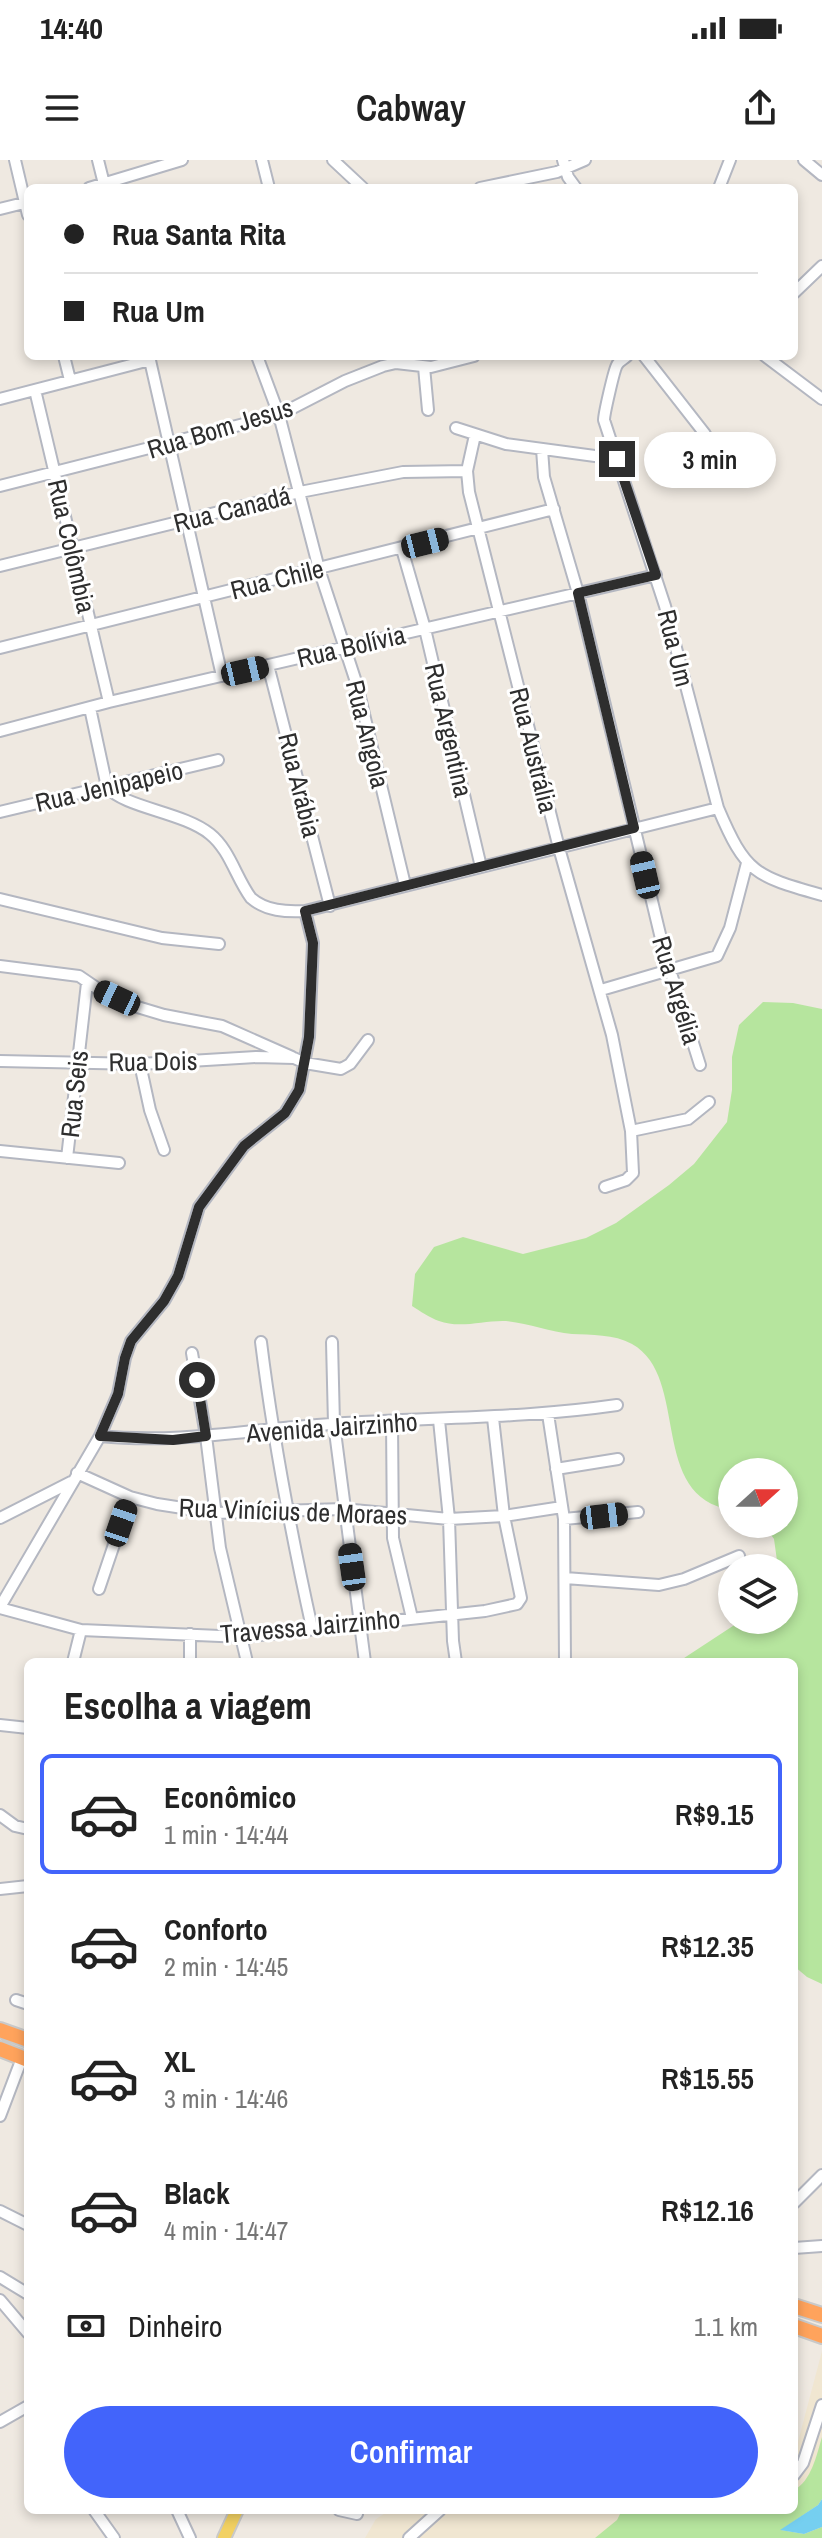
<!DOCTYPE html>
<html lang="pt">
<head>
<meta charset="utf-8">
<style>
  :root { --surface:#fff; --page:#f6f6f6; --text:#222; --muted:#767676; --line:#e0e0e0; --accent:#4264fb }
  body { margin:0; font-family:"Archivo Narrow",sans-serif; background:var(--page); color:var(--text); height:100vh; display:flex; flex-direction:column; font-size:30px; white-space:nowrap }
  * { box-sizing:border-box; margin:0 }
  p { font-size:26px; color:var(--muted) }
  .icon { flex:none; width:44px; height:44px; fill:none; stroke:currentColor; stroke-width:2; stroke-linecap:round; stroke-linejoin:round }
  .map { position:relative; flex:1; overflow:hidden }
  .panel { position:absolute; left:24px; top:1498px; width:774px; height:856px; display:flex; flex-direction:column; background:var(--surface); border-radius:12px; box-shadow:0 4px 12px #0003 }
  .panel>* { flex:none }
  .banner { position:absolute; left:24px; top:24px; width:774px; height:176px; border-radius:12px; box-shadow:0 4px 12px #0003; display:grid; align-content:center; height:176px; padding:0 40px; background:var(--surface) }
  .needle { width:52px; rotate:69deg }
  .buttons { position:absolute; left:718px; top:1298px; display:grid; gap:16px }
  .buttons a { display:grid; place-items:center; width:80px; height:80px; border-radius:50%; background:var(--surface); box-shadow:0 4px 12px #0003; font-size:40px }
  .end { position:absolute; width:36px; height:36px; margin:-18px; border:10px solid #2e2e2e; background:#fff; box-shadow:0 0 0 4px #fff }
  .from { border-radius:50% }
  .bubble { position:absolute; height:56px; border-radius:28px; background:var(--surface); box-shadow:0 4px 12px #0003; font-size:26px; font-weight:600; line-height:56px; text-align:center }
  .car { position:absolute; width:24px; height:48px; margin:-24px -12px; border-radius:10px; box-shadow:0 0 6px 2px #0007; background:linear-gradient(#222 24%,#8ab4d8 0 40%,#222 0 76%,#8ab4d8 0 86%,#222 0) }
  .banner b { display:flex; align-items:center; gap:28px; height:76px; font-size:30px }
  .banner b+b { border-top:2px solid var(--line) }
  .banner i { width:20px; height:20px; background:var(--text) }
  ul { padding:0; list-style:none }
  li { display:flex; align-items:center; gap:24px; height:120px; margin:0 16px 12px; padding:0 24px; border:4px solid transparent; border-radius:12px }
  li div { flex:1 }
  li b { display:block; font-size:30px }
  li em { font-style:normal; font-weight:600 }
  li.current { border-color:var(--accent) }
  li>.icon { width:72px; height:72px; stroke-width:1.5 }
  h2 { padding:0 40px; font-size:36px; line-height:96px }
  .pay { display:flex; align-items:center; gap:20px; height:88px; padding:0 40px; font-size:30px }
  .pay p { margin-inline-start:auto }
  .action { display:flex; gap:16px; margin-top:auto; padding:16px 40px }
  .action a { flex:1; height:92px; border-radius:48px; background:var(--accent); color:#fff; font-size:32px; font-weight:600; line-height:92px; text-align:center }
  .status { display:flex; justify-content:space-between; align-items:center; height:56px; padding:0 40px; background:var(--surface); direction:ltr }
  .status svg { height:22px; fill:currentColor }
  header { display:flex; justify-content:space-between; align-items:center; height:104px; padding:0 40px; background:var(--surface); font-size:36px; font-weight:600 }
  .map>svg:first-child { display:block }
  .education { fill:#f0e6d1 }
  .green { fill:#b6e59e }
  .water { fill:#75cff0 }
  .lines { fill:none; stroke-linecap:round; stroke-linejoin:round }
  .minor-casing { stroke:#b4b7c1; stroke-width:14 }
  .major-casing { stroke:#c9c9c9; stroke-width:16 }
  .highway-casing { stroke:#c9c9c9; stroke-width:18 }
  .minor { stroke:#fff; stroke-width:10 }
  .major { stroke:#f2d163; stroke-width:12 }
  .highway { stroke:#ffa35c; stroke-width:14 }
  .route { stroke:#2e2e2e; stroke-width:10 }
  .labels { text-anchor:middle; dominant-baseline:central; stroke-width:6; stroke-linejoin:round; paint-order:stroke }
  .street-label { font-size:26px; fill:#2e2e2e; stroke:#fff }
</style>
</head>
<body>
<div class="status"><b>14:40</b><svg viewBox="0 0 49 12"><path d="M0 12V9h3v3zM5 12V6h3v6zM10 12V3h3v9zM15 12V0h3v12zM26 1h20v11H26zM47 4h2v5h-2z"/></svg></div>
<header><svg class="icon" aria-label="menu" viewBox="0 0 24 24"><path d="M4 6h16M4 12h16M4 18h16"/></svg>Cabway<svg class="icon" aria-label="share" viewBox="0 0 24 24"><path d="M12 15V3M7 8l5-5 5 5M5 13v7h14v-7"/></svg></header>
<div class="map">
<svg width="822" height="2378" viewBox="0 0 822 2378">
  <rect width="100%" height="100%" fill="#efe9e1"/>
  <path class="education" d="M822,2191V2378H365L376,2359L390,2350H794V2297Z"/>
  <path class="green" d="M763,842L793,843L822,849V1824L807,1817L794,1806V1502H678L742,1460H784V1408H778L774,1379L763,1364H784V1312H732V1350C647,1337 691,1217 632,1184C614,1174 591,1175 572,1174C550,1172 528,1163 506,1161C484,1160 460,1169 439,1161C430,1158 420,1151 412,1146L415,1114L434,1087L463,1077L523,1094L586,1078L616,1063L669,1025L694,1004L727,962L732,930V897L739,865Z
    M822,2277V2339L818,2345L781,2370L804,2374L822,2367V2378H595L617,2360L622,2350H794V2330C811,2322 817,2294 822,2277Z"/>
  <path class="water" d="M822,2339V2367L804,2374L780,2370L818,2345Z"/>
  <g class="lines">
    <defs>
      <path id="minor" d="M15,0L28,55
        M98,0L105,28
        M262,0L269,28
        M333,0L363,28
        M563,0L568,17L576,28
        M804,0L822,15
        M89,28L182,0
        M480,28L557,12L585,0
        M719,28L730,0
        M0,49L28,42
        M794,133L822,106
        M64,196L70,220
        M149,196L222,516
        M257,196L279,255L319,409L357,525L405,725
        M627,196C624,199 619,201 617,205C614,210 604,254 604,260L665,446L718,648C746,714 755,716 822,735
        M644,196L705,274
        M765,196L822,239
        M424,207L428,250
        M35,230L109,542
        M0,239L150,200
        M456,268L506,284L617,299
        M475,275L467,311L469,332L559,688L612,875L631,971L633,1013L626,1020L605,1027
        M542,289L544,317L578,433L664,791L700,905
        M0,326L279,255L345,221L383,206L396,203L431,207L474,196
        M402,389L425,469L481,707
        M0,406L300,332L403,312L467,311
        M0,488L554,349
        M268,505L330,746
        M90,548L107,627C125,648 183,652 210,674C230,690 236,718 251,738C266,751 286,752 305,751L718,648
        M0,571L109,542L656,415
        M0,652L218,600
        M0,739L162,778L219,784
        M0,806L79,816L101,831L134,846L164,855L222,866L292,897
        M601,830L717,796L730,768L747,703
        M0,901L140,904L256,897L294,898L305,903L341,909L350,904L368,880
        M140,904L150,950L164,990
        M631,971L688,959L709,942
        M0,991L119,1003
        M67,998L87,823
        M261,1182C273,1279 291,1373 312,1468
        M332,1182L334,1264L365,1502
        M192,1193L206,1276L220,1388L247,1502
        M548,1254L564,1359L565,1502
        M439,1260L449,1359L453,1481L456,1502
        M392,1262L393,1378L412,1458
        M100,1276C180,1284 252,1269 331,1264C428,1257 520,1259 617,1245
        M556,1309L618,1299
        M77,1313L130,1337L157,1344L215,1353L343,1349L449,1359L504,1356L562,1347
        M0,1358L71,1322
        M564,1359L638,1352
        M565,1418L659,1425L684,1419L739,1396
        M99,1429L130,1337
        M0,1447L100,1276L118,1234L125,1198L131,1181L164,1141L178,1116L199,1047L244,986L285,953L299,930L309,877L313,783L305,751
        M0,1448L81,1470L243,1477L485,1451L517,1444L521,1438L504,1356L493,1258
        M190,1474V1502
        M73,1502L81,1470
        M0,1565L28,1568
        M0,1655L15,1666L28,1669
        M0,1729L28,1726
        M16,1840L28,1844
        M0,1956L22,1898
        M794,2043L822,2015
        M0,2051L28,2065
        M794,2088L822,2086
        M0,2117L28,2134
        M0,2140L28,2173
        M0,2262L28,2246
        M794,2315L803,2303L822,2245
        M94,2350L114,2378
        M177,2350L190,2378
        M339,2350L357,2354
        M409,2378L440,2350"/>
      <path id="major" d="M224,2378L237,2350"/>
      <path id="highway" d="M0,1870L28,1880
        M0,1889L28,1900
        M794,2146L822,2155
        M794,2166L822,2176"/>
    </defs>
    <use href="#minor" class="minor-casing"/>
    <use href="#major" class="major-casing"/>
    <use href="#highway" class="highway-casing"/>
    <use href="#minor" class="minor"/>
    <use href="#major" class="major"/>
    <use href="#highway" class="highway"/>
  </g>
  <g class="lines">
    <path class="route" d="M197,1220L206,1276L173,1280L100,1276L118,1234L125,1198L131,1181L164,1141L178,1116L199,1047L244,986L285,953L299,930L309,877L313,783L305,751L634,668L578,433L656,415L617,299"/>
  </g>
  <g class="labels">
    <g class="street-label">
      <text transform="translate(220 268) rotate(-17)">Rua Bom Jesus</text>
      <text transform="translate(232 349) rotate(-14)">Rua Canadá</text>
      <text transform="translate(72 386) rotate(77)">Rua Colômbia</text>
      <text transform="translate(277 419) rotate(-14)">Rua Chile</text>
      <text transform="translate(351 486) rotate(-13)">Rua Bolívia</text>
      <text transform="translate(676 488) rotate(76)">Rua Um</text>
      <text transform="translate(449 570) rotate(77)">Rua Argentina</text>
      <text transform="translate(368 574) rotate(76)">Rua Angola</text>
      <text transform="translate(534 590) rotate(76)">Rua Austrália</text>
      <text transform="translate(300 625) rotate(76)">Rua Arábia</text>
      <text transform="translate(109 626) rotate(-13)">Rua Jenipapeio</text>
      <text transform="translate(677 830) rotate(73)">Rua Argélia</text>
      <text transform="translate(153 901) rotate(-1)">Rua Dois</text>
      <text transform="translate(74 934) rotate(-84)">Rua Seis</text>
      <text transform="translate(332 1267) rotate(-4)">Avenida Jairzinho</text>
      <text transform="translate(293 1351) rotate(2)">Rua Vinícius de Moraes</text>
      <text transform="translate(310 1466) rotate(-5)">Travessa Jairzinho</text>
    </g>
  </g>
</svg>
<div class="buttons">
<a><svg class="needle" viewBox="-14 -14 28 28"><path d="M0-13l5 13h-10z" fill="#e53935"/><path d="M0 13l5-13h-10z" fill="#767676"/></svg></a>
<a><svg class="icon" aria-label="layers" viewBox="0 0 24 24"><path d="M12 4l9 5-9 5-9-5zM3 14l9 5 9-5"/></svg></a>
</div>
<i class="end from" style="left:197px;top:1220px"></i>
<i class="end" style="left:617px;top:299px"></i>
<div class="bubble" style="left:644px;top:272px;width:132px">3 min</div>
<i class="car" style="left:425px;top:383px;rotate:76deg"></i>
<i class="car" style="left:245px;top:511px;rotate:77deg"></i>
<i class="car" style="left:645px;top:715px;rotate:347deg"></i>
<i class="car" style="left:117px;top:838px;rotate:295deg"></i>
<i class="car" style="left:604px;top:1356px;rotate:83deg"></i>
<i class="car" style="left:121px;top:1363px;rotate:19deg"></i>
<i class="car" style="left:352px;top:1407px;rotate:352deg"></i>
<div class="banner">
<b><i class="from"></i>Rua Santa Rita</b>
<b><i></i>Rua Um</b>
</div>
<section class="panel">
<h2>Escolha a viagem</h2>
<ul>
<li class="current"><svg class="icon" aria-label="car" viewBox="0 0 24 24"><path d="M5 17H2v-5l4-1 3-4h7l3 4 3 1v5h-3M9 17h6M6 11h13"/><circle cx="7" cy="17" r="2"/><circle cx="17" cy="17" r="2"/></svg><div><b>Econômico</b><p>1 min · 14:44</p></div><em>R$9.15</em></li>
<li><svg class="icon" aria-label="car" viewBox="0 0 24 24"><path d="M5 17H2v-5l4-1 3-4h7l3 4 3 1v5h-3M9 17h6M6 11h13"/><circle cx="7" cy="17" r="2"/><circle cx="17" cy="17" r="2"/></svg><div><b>Conforto</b><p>2 min · 14:45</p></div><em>R$12.35</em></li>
<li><svg class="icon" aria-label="car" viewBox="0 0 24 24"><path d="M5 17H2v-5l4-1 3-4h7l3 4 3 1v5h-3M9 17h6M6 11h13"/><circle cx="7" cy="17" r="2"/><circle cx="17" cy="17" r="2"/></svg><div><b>XL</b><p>3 min · 14:46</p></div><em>R$15.55</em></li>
<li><svg class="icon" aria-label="car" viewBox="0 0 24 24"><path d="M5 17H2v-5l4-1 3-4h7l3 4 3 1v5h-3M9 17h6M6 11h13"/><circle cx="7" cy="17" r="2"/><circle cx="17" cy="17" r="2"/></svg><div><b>Black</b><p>4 min · 14:47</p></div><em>R$12.16</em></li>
</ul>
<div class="pay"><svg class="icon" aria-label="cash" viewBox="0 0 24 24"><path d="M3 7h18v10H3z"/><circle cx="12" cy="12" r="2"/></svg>Dinheiro<p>1.1 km</p></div>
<div class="action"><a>Confirmar</a></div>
</section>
</div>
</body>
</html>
